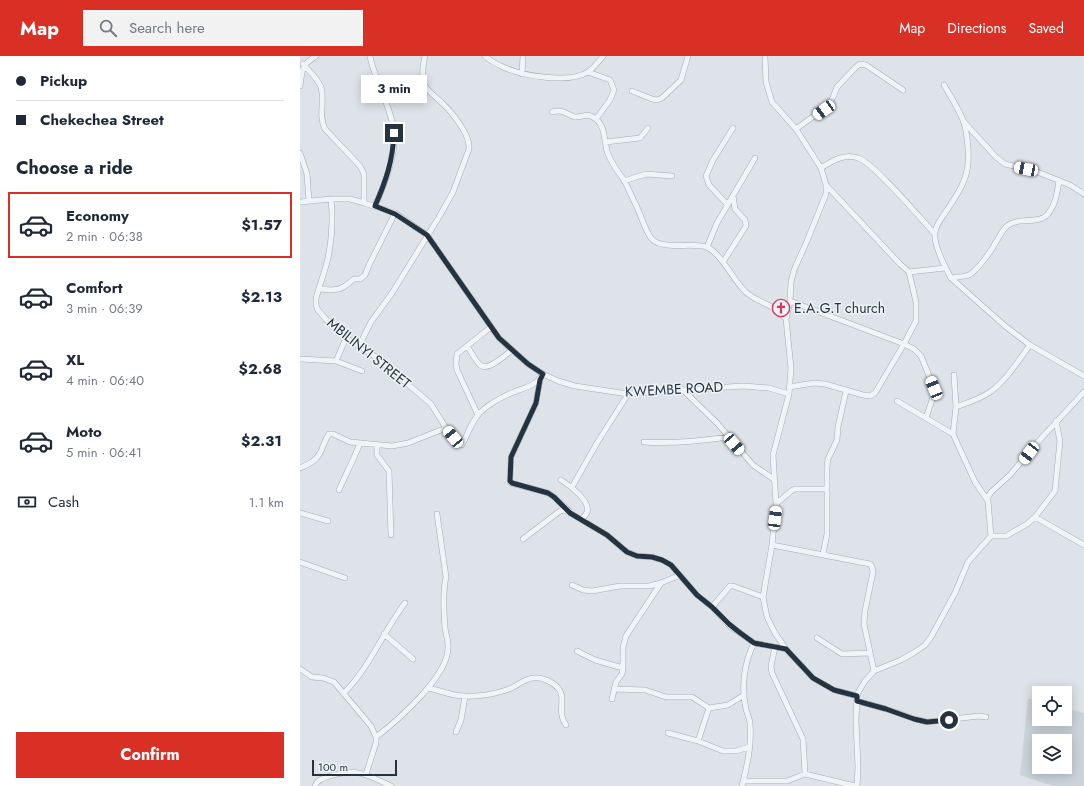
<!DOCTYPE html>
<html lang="en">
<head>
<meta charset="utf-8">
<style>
  :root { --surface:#fff; --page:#f2f2f3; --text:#1f2937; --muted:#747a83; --line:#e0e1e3; --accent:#d93025 }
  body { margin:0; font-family:Jost,sans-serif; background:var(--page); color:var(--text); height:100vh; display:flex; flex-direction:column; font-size:15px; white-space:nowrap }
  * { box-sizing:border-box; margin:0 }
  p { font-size:13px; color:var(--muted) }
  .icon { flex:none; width:22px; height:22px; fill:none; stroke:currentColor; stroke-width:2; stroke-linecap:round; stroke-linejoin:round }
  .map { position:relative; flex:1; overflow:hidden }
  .side { display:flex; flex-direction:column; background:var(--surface); width:300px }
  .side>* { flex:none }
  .top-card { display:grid; align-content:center; height:88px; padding:0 16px; background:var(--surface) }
  .fabs { position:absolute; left:732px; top:630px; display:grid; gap:8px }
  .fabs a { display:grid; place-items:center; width:40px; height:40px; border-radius:0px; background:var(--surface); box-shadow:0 2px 10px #0003; font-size:20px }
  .scale { position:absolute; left:12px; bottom:10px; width:85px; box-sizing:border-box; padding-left:4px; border:2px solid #253341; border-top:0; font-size:11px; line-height:14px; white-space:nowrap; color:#253341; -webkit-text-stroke:3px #edf2f6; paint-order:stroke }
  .end { position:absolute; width:18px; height:18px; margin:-9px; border:5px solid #253341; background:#fff; box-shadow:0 0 0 2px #fff }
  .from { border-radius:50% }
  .bubble { position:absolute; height:28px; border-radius:0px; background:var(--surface); box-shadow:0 2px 10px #0003; font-size:13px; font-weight:700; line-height:28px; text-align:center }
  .car { position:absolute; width:12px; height:24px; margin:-12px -6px; border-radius:5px; box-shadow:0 0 3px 1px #0007; background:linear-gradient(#fff 24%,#345 0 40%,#fff 0 76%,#345 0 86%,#fff 0) }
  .top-card b { display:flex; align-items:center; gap:14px; height:38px; font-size:15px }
  .top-card b+b { border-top:1px solid var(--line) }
  .top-card i { width:10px; height:10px; background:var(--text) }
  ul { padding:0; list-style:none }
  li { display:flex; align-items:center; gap:12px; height:66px; margin:0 8px 6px; padding:0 8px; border:2px solid transparent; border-radius:0px }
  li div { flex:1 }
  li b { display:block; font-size:15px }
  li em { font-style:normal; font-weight:700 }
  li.selected { border-color:var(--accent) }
  li>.icon { width:36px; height:36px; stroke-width:1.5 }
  h2 { padding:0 16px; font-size:18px; line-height:48px }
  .pay { display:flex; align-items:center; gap:10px; height:44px; padding:0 16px; font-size:15px }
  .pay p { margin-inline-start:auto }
  .button { display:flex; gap:8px; margin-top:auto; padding:8px 16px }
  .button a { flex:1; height:46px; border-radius:0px; background:var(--accent); color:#fff; font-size:16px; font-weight:700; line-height:46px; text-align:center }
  header { display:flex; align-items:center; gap:24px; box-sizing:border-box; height:56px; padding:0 20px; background:var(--accent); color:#fff }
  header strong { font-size:19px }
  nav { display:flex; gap:22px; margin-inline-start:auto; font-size:14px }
  .search { width:280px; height:36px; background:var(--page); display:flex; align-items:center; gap:10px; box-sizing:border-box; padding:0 14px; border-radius:0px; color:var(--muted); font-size:15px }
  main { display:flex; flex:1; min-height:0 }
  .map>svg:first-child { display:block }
  .built { fill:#cbd3db; fill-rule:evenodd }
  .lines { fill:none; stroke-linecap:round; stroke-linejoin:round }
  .minor-casing { stroke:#a3abb3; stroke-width:6 }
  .minor { stroke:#f1f4f7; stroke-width:5 }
  .route { stroke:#253341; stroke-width:5 }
  .labels { text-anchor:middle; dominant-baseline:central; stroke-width:3; stroke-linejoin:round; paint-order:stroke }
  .poi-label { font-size:14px; fill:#253341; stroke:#edf2f6; text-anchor:start }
  .street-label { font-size:14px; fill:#253341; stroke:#edf2f6 }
</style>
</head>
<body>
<header>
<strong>Map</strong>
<div class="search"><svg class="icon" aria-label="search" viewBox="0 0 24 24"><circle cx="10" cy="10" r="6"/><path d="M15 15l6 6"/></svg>Search here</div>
<nav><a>Map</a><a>Directions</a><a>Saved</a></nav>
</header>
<main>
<section class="side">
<div class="top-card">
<b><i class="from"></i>Pickup</b>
<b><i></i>Chekechea Street</b>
</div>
<h2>Choose a ride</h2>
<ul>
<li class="selected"><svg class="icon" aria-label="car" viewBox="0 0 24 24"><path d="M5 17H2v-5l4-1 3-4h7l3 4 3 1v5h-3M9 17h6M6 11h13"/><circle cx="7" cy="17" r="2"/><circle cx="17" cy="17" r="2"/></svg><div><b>Economy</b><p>2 min · 06:38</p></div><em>$1.57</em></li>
<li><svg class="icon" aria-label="car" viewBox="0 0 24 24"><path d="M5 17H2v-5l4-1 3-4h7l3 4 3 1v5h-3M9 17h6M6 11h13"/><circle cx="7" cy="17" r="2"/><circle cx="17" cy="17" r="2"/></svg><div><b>Comfort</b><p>3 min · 06:39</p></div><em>$2.13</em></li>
<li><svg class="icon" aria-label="car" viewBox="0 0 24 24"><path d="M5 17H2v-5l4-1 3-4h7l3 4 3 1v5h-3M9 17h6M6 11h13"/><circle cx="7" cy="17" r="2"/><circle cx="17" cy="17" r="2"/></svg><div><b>XL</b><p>4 min · 06:40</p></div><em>$2.68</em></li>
<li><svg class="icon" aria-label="car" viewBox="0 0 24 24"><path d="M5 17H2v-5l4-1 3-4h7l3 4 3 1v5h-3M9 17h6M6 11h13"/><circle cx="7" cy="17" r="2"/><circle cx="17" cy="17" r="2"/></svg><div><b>Moto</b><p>5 min · 06:41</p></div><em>$2.31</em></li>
</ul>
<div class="pay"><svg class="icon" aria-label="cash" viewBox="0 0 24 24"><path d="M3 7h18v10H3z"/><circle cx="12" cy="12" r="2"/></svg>Cash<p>1.1 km</p></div>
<div class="button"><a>Confirm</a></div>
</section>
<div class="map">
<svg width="784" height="730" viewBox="0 0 784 730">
  <rect width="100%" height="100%" fill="#dee3e9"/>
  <path class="built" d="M728,642L739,645V663H765V652L784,657V730H753L720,719ZM739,685H765V711H739Z"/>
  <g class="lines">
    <defs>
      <path id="minor" d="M70,0C72,13 78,23 82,35C86,48 93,62 94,76C97,99 84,130 75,150
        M185,0C190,4 195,8 201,10C221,20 269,28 288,16C294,12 299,5 303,0
        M465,0L466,26L472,46L496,73L521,112L526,129V138L507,185L494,214L491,226L490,245L486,263L491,312L489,338L473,399L476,448L472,489L463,541L467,561L475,577L486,593L513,622L534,634L557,640
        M3,8C9,15 18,23 21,31C25,45 18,59 25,73L60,110L64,118V147
        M288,16L310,24L314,34L310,44L296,63
        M222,18L223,0
        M644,29C651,41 658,52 663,64C667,74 669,96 668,107C667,126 655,142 645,157C641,163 636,169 635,176C633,188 645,211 651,222L705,270L730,289L784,320
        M0,30C3,11 0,11 16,0
        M332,35L352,43L357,44L362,42L381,24L388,0
        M252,56C264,53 265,58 275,61C283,62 287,55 297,64C306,72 304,88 308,98C312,108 318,116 324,124C328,132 332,141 336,149C341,159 344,172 351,182C361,195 391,186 406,191C418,194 433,222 442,232C450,242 461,245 472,251C477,254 482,258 486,263
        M664,66L696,101L705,108L735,115L770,129L784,138
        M496,73L529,49L534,39L537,31L556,11L560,8L566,9L603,34
        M305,86L340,82L348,72
        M0,97L7,118L9,145
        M521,112C532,105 544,97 558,102C574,107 620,162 634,177
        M324,125L346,118L372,120
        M526,129L600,208L609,216L645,212
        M31,143C33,162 32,182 28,202C25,216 19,230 16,243V249L18,254L31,269L46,282L76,301L131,348L146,372L160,389H162C167,380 171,367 178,359C184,351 200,342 209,338C222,332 236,331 243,318
        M0,146L31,143H50L64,147L95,157L127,179L199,282L228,308L243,318L258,325L275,330L328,338L442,330L469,332L489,338
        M427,148L409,129L406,120L413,104L433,72
        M407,191L417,167L455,102
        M423,206L446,170L445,164L435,153L433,139
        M651,222C657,221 663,221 669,219C678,214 691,195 696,186C699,181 702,175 706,171C717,160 737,169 747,159C756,149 757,137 759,125
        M19,233L31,234L39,233L45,230L54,223H60L65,219L70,207L95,157
        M490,245L604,288L614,293L621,300L634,332V338L626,362
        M59,290L71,266L92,237L139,161L153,136L169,93C171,79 151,55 141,46C135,40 128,36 124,28C121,19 123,9 125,0
        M167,290C171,296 175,304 180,309C188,316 205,299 212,294
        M0,303L36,305L62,315
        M36,305L46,282
        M654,319L656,351L653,378L675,426L688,445
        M240,324L236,347L211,401L210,425L211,427L248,437L254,441L269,455
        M489,331L514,327L525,328L563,339L570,340L575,337L604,288L616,265V246L609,216
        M382,333L418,368L453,409L475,424
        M597,345L653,378
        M656,351C667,347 680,343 690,336C706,325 718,305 730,289
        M178,359L157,314L156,308L157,298L191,271
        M344,386C372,388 400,385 429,381
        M77,389V399L89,415L91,479
        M0,412C12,407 19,403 23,390C25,386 26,382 29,378H33L50,386L92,390L108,387L146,372
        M261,424C269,429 291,445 287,456C286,459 283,462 281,464
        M272,431L297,387L328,338
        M39,434C46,418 54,403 60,387
        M476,448L491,435L495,433H526
        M0,457L28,465
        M735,461L784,489
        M691,480H706L727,468L735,461L755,435L760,385L756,365
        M223,483L260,455L265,454L307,479L327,496L337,500L352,501L362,504L371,509L397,539L412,551L429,569L454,587L486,593
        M472,489L570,508L572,511L573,516L565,555L564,568L574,615
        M523,498L527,478V411L528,403L537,384L538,371L546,335
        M0,506L45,522
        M272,529L283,534L292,535L320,530H349L361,527L380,519
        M412,551L430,530H433L463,541
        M84,578L113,603
        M517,582L542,598L569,597
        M475,591L471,610L472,617L503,683L505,718
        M277,595L295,604L323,612
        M0,613L12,621L23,622L34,626L71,670L76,681V687L66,718
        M128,632C137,634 146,637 155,639C171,642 193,639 209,633C217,630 225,622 234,622C242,621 253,626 258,632C267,641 256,656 266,669
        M314,633L345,634L366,641H392L409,652
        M44,637C70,611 83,576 105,547
        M312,643L316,626L322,618L323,612V591L326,580L361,527
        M557,645L586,653L615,663L627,666L679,660L686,661
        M156,676L161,664L165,640
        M368,677L398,685L423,695H436L449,691
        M76,681C97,665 150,619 148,590C148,584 146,578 145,572C144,559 143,533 146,521L137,458
        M398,685L409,652L428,649L444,639
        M444,725H487L505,718L555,730
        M15,730C17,724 22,723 27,721C55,711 66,718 91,730
        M442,730C447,710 452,689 450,668C450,663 447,658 446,653C441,631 444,607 454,587
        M557,730L558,711L556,665L557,640L559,635L565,625L574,615L601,604L615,596L625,589L631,581L655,537L668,506L691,480L688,445V441L691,436L710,419L736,388L784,336"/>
    </defs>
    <use href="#minor" class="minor-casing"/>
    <use href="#minor" class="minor"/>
  </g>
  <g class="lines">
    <path class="route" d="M94,77C93,104 86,125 75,150L95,158L127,179L199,282L228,308L243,318L240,324L236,347L211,401L210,425L212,427L248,437L254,441L270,457L307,479L327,496L337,500L352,501L362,504L371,509L397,539L412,551L429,568L439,576L454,587L486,593L513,622L534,634L557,640V645L586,653L614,663L627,666L649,664"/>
  </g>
  <defs>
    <symbol id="church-ring" viewBox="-11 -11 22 22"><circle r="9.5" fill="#edf2f6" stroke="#da3661" stroke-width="1.5"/><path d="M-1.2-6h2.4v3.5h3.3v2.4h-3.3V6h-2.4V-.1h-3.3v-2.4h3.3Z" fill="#da3661"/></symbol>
  </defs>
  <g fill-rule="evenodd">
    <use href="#church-ring" x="471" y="242" width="20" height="20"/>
  </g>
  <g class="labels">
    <g class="poi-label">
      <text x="494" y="252">E.A.G.T church</text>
    </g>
    <g class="street-label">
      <text transform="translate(69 297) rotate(39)">MBILINYI STREET</text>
      <text transform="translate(374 333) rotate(-3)">KWEMBE ROAD</text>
    </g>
  </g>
</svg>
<div class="fabs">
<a><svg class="icon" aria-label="locate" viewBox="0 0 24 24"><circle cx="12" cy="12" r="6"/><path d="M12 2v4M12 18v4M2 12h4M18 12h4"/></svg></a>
<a><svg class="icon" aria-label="layers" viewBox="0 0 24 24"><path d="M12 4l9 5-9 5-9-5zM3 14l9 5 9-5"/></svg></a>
</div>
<div class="scale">100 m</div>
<i class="end from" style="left:649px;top:664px"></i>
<i class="end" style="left:94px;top:77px"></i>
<div class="bubble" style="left:61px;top:19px;width:66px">3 min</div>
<i class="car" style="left:524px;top:54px;rotate:235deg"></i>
<i class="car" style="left:726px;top:113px;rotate:281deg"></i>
<i class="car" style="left:634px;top:332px;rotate:338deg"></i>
<i class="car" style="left:153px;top:381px;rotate:321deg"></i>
<i class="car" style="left:434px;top:388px;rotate:139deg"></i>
<i class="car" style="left:729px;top:397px;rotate:217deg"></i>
<i class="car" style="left:475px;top:462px;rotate:7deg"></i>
</div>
</main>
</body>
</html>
